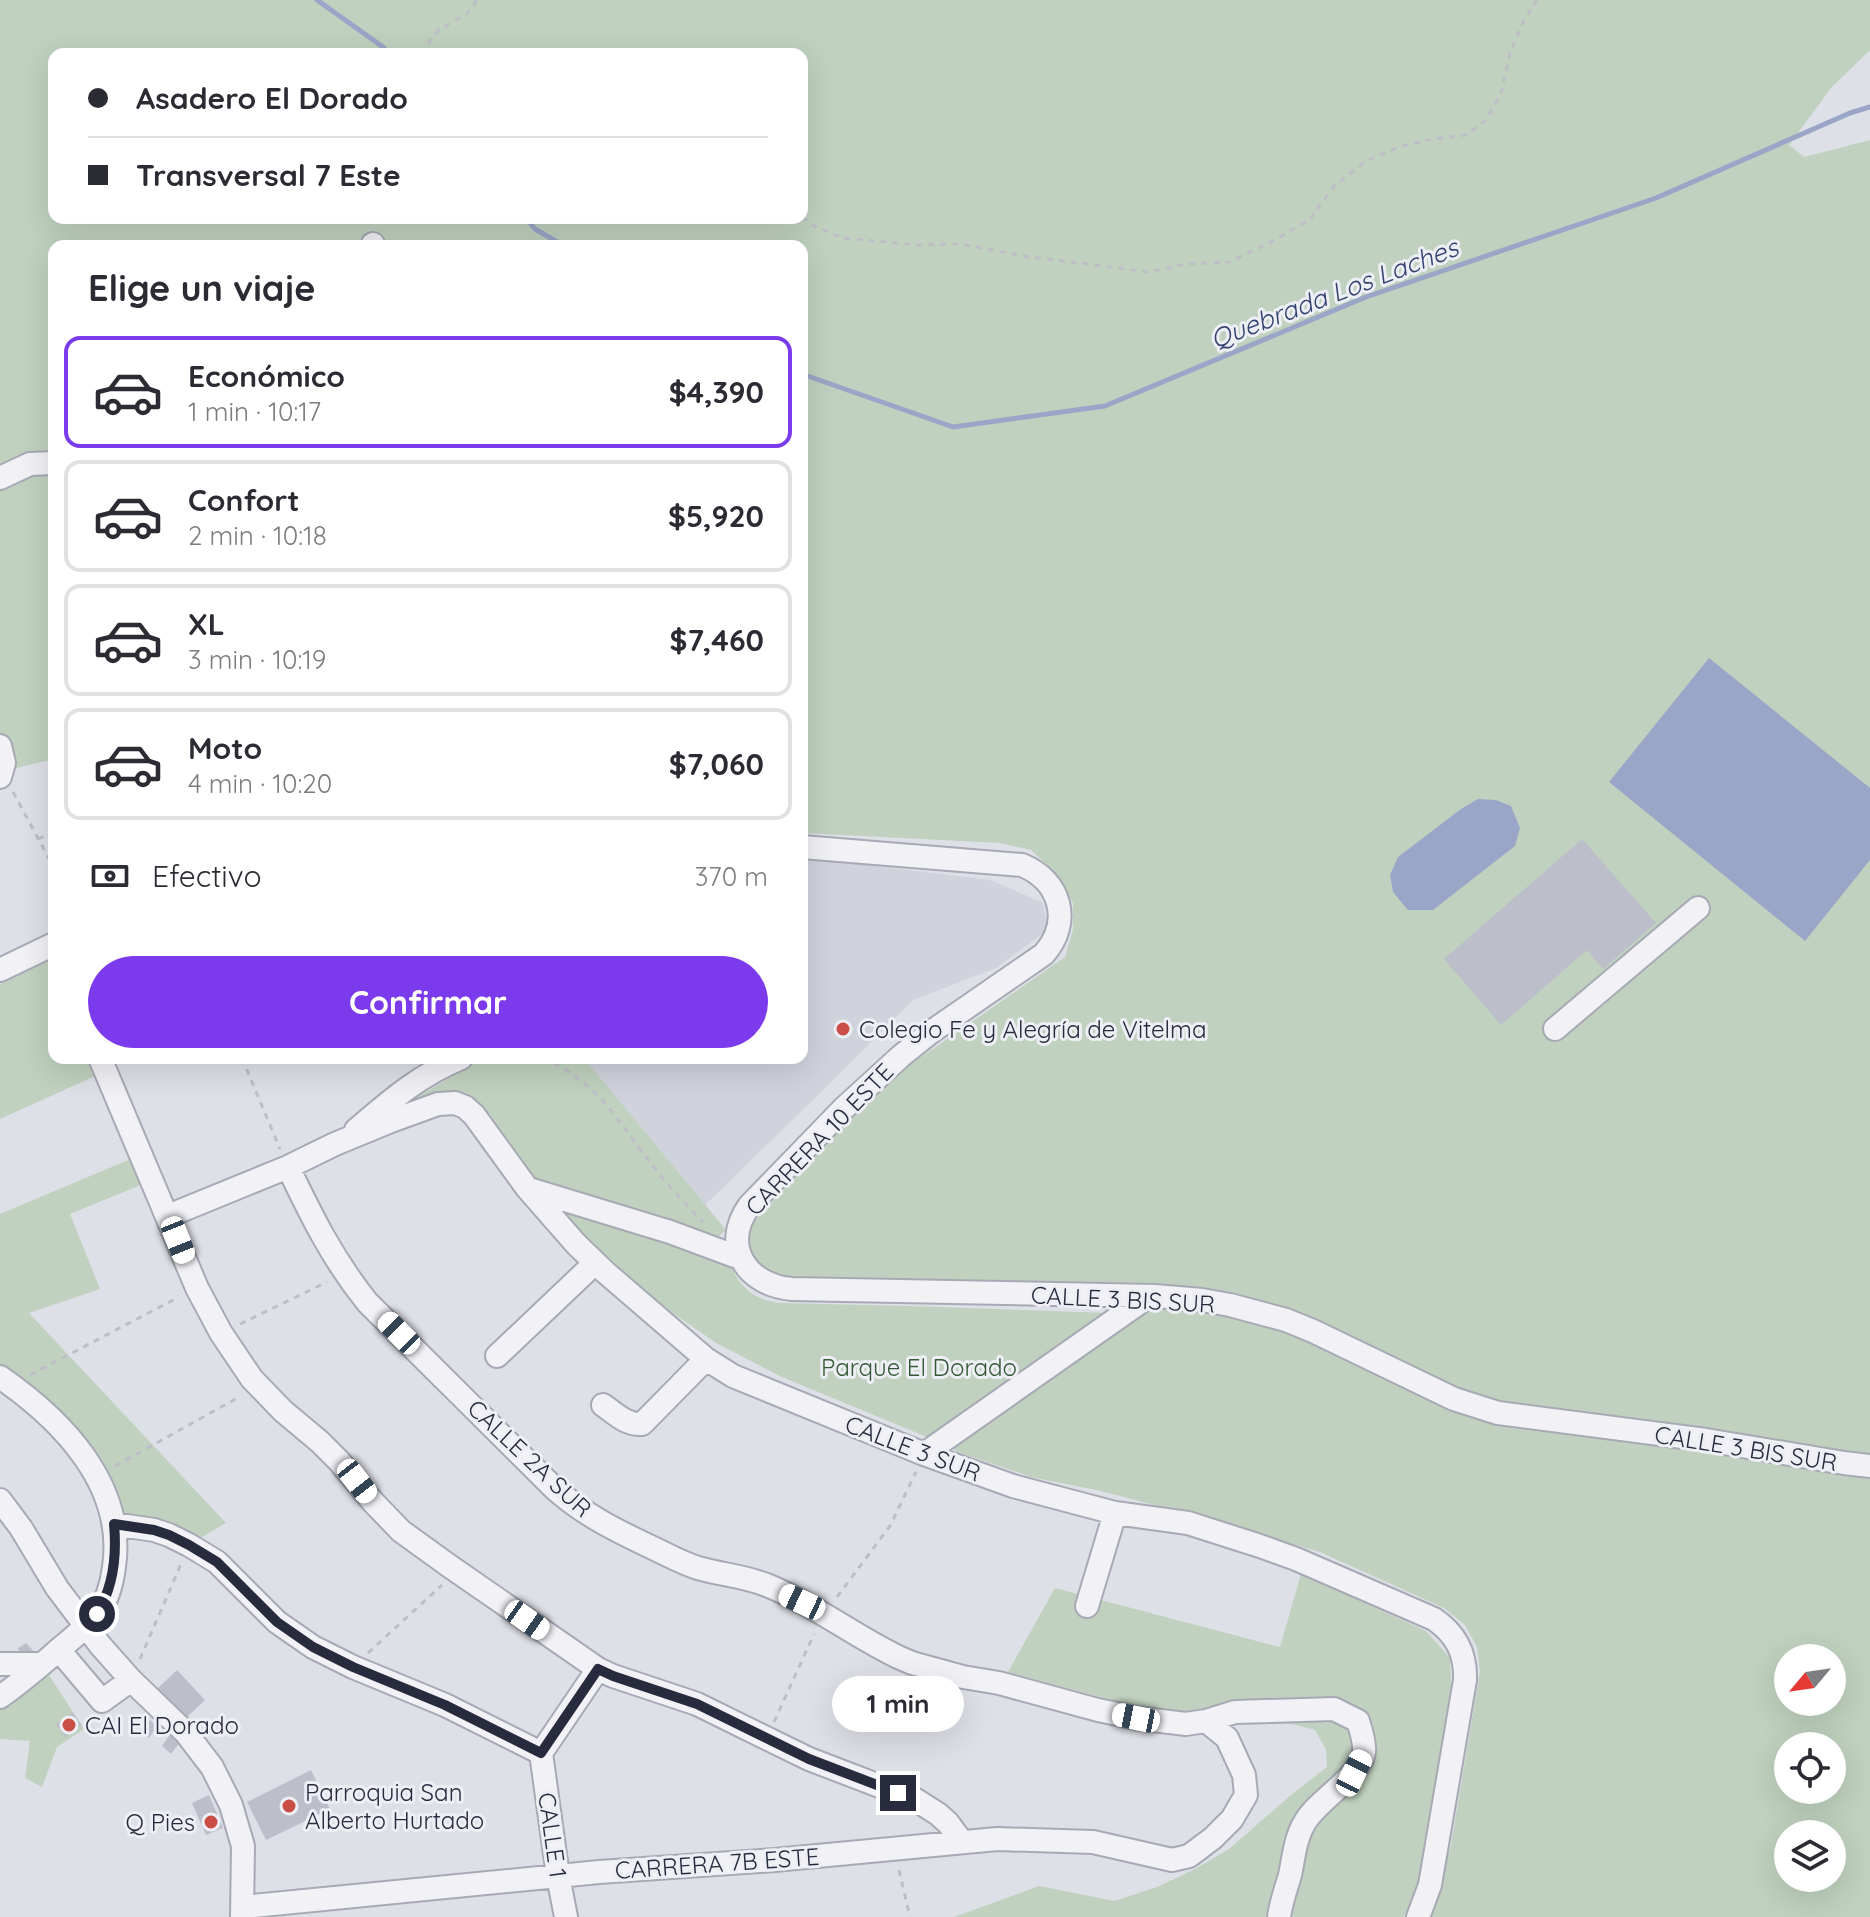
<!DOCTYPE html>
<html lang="es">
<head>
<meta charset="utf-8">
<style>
  :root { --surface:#fff; --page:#f7f7f7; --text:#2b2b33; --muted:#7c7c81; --line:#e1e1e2; --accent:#7c3aed }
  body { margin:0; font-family:Quicksand,sans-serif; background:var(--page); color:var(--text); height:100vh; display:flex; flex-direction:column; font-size:30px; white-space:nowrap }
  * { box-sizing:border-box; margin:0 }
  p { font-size:26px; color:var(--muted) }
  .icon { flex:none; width:44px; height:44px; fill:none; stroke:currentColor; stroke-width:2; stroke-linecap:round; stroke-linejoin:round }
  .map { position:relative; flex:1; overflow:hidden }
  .drawer { position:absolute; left:48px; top:240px; width:760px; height:824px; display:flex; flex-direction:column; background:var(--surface); border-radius:16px; box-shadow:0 8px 32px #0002 }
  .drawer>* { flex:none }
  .top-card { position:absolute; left:48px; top:48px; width:760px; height:176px; border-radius:16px; box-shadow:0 8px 32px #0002; display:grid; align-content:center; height:176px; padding:0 40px; background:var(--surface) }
  .needle { width:52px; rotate:241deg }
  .tools { position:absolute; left:1774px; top:1644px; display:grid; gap:16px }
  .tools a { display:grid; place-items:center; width:72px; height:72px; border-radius:50%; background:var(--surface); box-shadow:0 8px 32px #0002; font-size:40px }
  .end { position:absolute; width:36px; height:36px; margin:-18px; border:10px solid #282b3e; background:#fff; box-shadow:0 0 0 4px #fff }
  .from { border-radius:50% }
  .bubble { position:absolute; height:56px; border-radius:28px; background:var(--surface); box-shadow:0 8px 32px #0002; font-size:26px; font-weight:700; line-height:56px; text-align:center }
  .car { position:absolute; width:24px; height:48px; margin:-24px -12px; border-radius:10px; box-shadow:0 0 6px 2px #0007; background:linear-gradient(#fff 24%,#345 0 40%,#fff 0 76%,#345 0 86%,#fff 0) }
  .top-card b { display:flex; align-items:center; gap:28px; height:76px; font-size:30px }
  .top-card b+b { border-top:2px solid var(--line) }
  .top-card i { width:20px; height:20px; background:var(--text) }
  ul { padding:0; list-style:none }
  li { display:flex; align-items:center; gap:24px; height:112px; margin:0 16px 12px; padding:0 24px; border:4px solid var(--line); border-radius:16px }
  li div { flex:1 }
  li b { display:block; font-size:30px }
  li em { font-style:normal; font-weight:700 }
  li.active { border-color:var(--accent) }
  li>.icon { width:72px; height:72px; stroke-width:1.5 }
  h2 { padding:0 40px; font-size:36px; line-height:96px }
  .pay { display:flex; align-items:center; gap:20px; height:88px; padding:0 40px; font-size:30px }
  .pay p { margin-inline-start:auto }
  .cta { display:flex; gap:16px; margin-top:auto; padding:16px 40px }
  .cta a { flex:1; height:92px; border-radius:48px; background:var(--accent); color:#fff; font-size:32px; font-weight:700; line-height:92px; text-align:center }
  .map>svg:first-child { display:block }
  .built { fill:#d0d2dc }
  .green { fill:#c0d1bf; fill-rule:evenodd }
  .water { fill:#9aa6c7 }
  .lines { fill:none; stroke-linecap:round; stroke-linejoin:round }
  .stream { stroke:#9aa6c7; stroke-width:5 }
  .building { fill:#bcbeca }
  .minor-casing { stroke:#a7aab4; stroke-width:26 }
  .path { stroke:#bdbec6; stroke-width:3; stroke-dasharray:6 6; stroke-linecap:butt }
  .minor { stroke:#f1f1f6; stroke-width:22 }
  .route { stroke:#282b3e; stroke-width:10 }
  .poi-dot { fill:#ca4e46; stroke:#edeff5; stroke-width:3 }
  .labels { text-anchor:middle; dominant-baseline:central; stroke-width:6; stroke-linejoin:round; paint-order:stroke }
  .poi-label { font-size:24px; fill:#282b3e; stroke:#edeff5; text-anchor:start }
  .street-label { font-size:24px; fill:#282b3e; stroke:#edeff5 }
  .park-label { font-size:24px; fill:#355936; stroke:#edeff5 }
  .water-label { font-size:26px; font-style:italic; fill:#334170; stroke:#edeff5 }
</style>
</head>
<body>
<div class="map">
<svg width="1870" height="1917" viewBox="0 0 1870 1917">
  <rect width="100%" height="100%" fill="#dee0e7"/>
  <path class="built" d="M802,860L850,863L991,880L1043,903L1048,930L996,968L913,1000L819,1094L705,1205L584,1058H802Z"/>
  <path class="green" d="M0,0H1870V50L1831,88L1789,145L1804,157L1870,140V1917H1429L1451,1845L1480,1671L1477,1647L1465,1625L1444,1608L1320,1552L1207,1519L1101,1491L1031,1477L955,1451L954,1440L1184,1289L1135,1283L973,1282L774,1276C750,1264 743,1251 751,1225L832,1134L904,1069L1065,957L1073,930V903L1055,872L1031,850L1000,843L802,833V246H54V759L0,772ZM54,54H802V218H54ZM1788,1658H1832V1702H1788ZM1788,1746H1832V1790H1788ZM1788,1834H1832V1878H1788Z
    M54,958V1058H87L95,1076L0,1119V984Z
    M440,1058H584L726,1230L715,1240L535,1182L475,1102L400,1107L448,1079Z
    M133,1158L143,1184L70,1214L100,1289L29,1313L226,1523L197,1540L122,1517C113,1477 90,1439 60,1411C41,1395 20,1380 0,1365V1214Z
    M554,1208L727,1259C740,1285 748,1298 778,1303L910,1306L1108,1313L927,1437L782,1377L716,1343L650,1297L608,1262Z
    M1301,1574L1426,1631L1450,1658L1452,1707L1420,1879L1404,1917H954L1039,1886L1114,1901L1157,1887L1195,1869L1229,1849L1291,1795L1327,1767L1326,1750L1315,1730L1292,1724L1233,1723L1173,1716L1008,1672L1055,1588L1280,1647Z
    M49,1675L84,1729L57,1747L42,1787L25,1778L30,1741L0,1739V1706Z"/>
  <path class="water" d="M1709,658L1870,788V860L1805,941L1609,782Z
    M1478,799L1496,800L1511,806L1520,828L1515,846L1433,910H1408L1393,892L1390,875L1398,857L1461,809Z"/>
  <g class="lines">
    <path class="stream" d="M317,0L383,47L389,54
      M526,218L535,229L564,246
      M802,374L953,427L1105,406L1366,297L1656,198L1850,113L1870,107"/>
  </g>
  <path class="building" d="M1582,839L1656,923L1603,969L1587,950L1501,1025L1444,959Z
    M26,1643L37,1655L23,1659L18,1648Z
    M177,1670L205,1700L185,1719L157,1689Z
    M72,1712L82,1725L65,1737L56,1724Z
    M150,1720L157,1726L149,1738L141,1733Z
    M170,1734L180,1742L171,1754L162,1746Z
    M311,1770L330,1809L266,1840L247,1802Z
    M209,1795L223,1828L206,1835L192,1803Z"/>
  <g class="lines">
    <defs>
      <path id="minor" d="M373,244L374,246
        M0,478L30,464L54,463
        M0,746L4,763L0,777
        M802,847L1022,865C1061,881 1072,922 1044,954L931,1032L901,1056L844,1108L749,1206C721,1246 746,1285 792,1289L1155,1296L1202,1300L1230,1305L1286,1320L1313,1331L1454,1399L1498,1413L1706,1440L1844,1463L1870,1466
        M0,970L54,944
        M1555,1029L1698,908
        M100,1058L197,1288L221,1333L252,1379L283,1411L320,1442L339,1461L373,1502L401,1531L448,1565L598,1669L613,1676L697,1704L809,1759L916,1800L938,1814L948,1823L962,1842
        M356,1130C390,1101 418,1076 461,1058
        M288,1167C312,1217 332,1258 367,1302L554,1488C584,1515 617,1531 653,1548C668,1555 682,1563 698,1568C722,1575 746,1576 769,1586C815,1605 854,1636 898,1657L912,1663L963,1677L999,1683L1098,1710L1136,1718L1186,1724L1206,1721L1235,1712L1334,1709L1358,1721C1361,1730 1365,1742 1364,1752C1361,1777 1319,1798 1305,1822C1295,1838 1294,1857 1290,1875C1286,1889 1281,1902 1279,1917
        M529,1189L670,1232L740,1258
        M168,1216L288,1167L335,1144L391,1121L438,1104L455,1103L465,1107L474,1115L527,1188L576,1244L605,1272L706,1359L733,1376L924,1454L1013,1486L1115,1513L1188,1523L1260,1546L1296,1559L1434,1619C1456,1634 1466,1653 1465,1680L1430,1885L1418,1917
        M497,1356L595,1263
        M0,1377C62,1420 126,1485 114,1567C112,1583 108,1599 98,1613C88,1626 75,1636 62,1647C42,1664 22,1682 0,1697
        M603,1405C616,1414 626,1425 642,1424L706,1359
        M924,1454L1149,1296
        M0,1500L21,1528L57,1588L100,1645L131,1680L186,1733L212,1767L231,1805L243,1846L242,1917
        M114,1524L154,1530L169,1535L189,1545L217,1562L277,1622L313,1647L353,1667L445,1705L541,1753
        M1087,1606L1115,1513
        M59,1650L102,1701L131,1680
        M0,1664H42
        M541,1753L558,1876L566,1917
        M541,1753L598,1669
        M243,1907L599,1872L775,1860L997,1839L1093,1842L1172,1860L1189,1856L1213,1838L1232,1819L1246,1795L1244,1775L1227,1738L1206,1721"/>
    </defs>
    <use href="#minor" class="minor-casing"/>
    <path class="path" d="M427,54L425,47L439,30L468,13L477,0
      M802,217L814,226L843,238L917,245L961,244L1023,256L1149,272L1186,264L1229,262L1273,241L1310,219L1334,186L1366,161L1399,147L1433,139L1466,135L1486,120L1501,93L1510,53L1523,22L1537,0
      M13,792L54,868
      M38,839L54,832
      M242,1058L280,1149
      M543,1058C597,1082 615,1117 649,1161C666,1183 684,1203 703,1222
      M240,1324L327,1282
      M30,1375L179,1297
      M115,1466L241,1396
      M837,1597L890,1526L916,1472
      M368,1653L442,1585
      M140,1659L181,1564
      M774,1722L814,1634
      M899,1870L910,1917"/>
    <use href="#minor" class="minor"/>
  </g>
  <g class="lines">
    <path class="route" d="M97,1614C114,1586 117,1556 114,1524L154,1530L169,1535L189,1545L217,1562L277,1622L313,1647L353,1667L445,1705L541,1753L598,1669L613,1676L697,1704L809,1759L898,1793"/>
  </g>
  <g class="poi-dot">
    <circle cx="843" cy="1029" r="8"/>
    <circle cx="69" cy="1725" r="8"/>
    <circle cx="289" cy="1806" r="8"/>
    <circle cx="211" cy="1822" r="8"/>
  </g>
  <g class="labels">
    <g class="poi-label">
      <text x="859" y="1029">Colegio Fe y Alegría de Vitelma</text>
      <text x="85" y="1725">CAI El Dorado</text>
      <text x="305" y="1792">Parroquia San<tspan x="305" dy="28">Alberto Hurtado</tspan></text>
      <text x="195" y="1822" text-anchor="end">Q Pies</text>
    </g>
    <g class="street-label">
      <text transform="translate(819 1139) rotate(-46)">CARRERA 10 ESTE</text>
      <text transform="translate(1123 1299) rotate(3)">CALLE 3 BIS SUR</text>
      <text transform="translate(913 1448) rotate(21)">CALLE 3 SUR</text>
      <text transform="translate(1746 1448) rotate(9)">CALLE 3 BIS SUR</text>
      <text transform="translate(530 1458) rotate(43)">CALLE 2A SUR</text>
      <text transform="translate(553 1835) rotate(82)">CALLE 1</text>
      <text transform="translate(717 1863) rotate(-4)">CARRERA 7B ESTE</text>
    </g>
    <g class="park-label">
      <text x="919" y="1367">Parque El Dorado</text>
    </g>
    <g class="water-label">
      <text transform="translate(1334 293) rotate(-21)">Quebrada Los Laches</text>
    </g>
  </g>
</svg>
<div class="tools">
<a><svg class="needle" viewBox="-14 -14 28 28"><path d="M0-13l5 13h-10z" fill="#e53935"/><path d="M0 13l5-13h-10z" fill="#7c7c81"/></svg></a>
<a><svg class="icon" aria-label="locate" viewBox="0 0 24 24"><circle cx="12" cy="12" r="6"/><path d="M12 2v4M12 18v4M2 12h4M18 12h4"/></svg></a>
<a><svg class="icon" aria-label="layers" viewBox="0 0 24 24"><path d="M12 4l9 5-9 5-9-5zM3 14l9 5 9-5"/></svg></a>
</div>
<i class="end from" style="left:97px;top:1614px"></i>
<i class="end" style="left:898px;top:1793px"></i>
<div class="bubble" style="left:832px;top:1676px;width:132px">1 min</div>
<i class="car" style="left:178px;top:1240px;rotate:158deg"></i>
<i class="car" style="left:399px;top:1333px;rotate:315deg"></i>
<i class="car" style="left:357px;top:1481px;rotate:142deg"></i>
<i class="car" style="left:802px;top:1602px;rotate:295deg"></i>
<i class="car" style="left:527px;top:1620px;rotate:125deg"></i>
<i class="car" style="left:1136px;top:1718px;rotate:281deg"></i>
<i class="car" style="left:1354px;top:1773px;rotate:26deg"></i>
<div class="top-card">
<b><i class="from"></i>Asadero El Dorado</b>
<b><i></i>Transversal 7 Este</b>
</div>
<section class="drawer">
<h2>Elige un viaje</h2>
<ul>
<li class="active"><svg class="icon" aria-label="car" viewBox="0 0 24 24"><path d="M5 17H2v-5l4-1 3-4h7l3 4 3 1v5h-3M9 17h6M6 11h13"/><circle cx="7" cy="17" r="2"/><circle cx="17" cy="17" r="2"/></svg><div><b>Económico</b><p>1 min · 10:17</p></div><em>$4,390</em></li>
<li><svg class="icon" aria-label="car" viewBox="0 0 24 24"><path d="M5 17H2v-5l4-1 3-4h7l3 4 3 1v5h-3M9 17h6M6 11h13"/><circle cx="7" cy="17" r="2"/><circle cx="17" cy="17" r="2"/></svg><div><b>Confort</b><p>2 min · 10:18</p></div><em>$5,920</em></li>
<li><svg class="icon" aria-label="car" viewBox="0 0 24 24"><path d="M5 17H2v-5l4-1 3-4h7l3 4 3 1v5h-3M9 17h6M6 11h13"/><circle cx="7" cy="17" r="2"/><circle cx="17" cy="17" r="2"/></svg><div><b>XL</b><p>3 min · 10:19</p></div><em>$7,460</em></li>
<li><svg class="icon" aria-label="car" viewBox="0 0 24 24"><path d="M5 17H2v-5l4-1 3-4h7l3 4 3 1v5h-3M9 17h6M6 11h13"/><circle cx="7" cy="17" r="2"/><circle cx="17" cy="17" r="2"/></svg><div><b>Moto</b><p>4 min · 10:20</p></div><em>$7,060</em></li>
</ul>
<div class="pay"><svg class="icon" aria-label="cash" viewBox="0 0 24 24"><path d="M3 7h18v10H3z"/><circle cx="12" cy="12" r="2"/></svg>Efectivo<p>370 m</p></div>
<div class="cta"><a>Confirmar</a></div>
</section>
</div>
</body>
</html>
